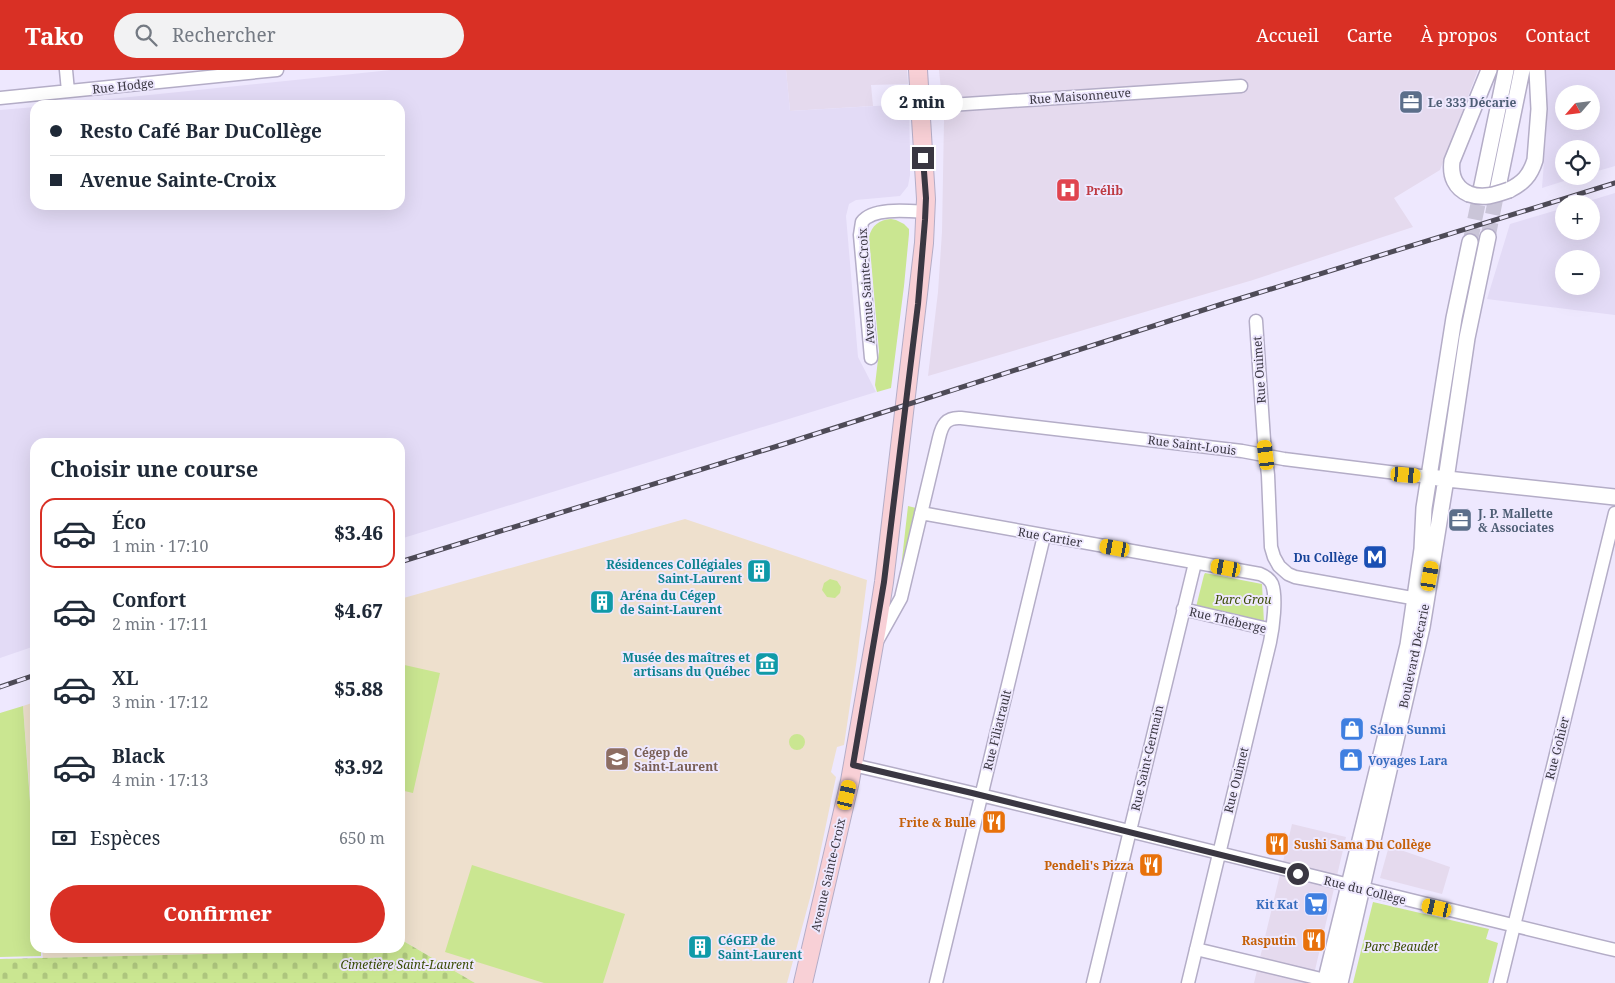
<!DOCTYPE html>
<html lang="fr">
<head>
<meta charset="utf-8">
<style>
  :root { --surface:#fff; --page:#f2f2f3; --text:#1f2937; --muted:#747a83; --line:#e0e1e3; --accent:#d93025 }
  body { margin:0; font-family:"Noto Serif",serif; background:var(--page); color:var(--text); height:100vh; display:flex; flex-direction:column; font-size:19px; white-space:nowrap }
  * { box-sizing:border-box; margin:0 }
  p { font-size:16px; color:var(--muted) }
  .icon { flex:none; width:28px; height:28px; fill:none; stroke:currentColor; stroke-width:2; stroke-linecap:round; stroke-linejoin:round }
  .map { position:relative; flex:1; overflow:hidden }
  .panel { position:absolute; left:30px; top:368px; width:375px; height:515px; display:flex; flex-direction:column; background:var(--surface); border-radius:15px; box-shadow:0 5px 20px #0002 }
  .panel>* { flex:none }
  .top-card { position:absolute; left:30px; top:30px; width:375px; height:110px; border-radius:15px; box-shadow:0 5px 20px #0002; display:grid; align-content:center; height:110px; padding:0 20px; background:var(--surface) }
  .needle { width:32px; rotate:242deg }
  .fabs { position:absolute; left:1555px; top:15px; display:grid; gap:10px }
  .fabs a { display:grid; place-items:center; width:45px; height:45px; border-radius:50%; background:var(--surface); box-shadow:0 5px 20px #0002; font-size:25px }
  .end { position:absolute; width:22px; height:22px; margin:-11px; border:6px solid #3a3742; background:#fff; box-shadow:0 0 0 2px #fff }
  .from { border-radius:50% }
  .bubble { position:absolute; height:35px; border-radius:18px; background:var(--surface); box-shadow:0 5px 20px #0002; font-size:16px; font-weight:800; line-height:35px; text-align:center }
  .car { position:absolute; width:15px; height:30px; margin:-15px -8px; border-radius:6px; box-shadow:0 0 4px 1px #0007; background:linear-gradient(#f5c518 24%,#345 0 40%,#f5c518 0 76%,#345 0 86%,#f5c518 0) }
  .top-card b { display:flex; align-items:center; gap:18px; height:48px; font-size:19px }
  .top-card b+b { border-top:1px solid var(--line) }
  .top-card i { width:12px; height:12px; background:var(--text) }
  ul { padding:0; list-style:none }
  li { display:flex; align-items:center; gap:15px; height:70px; margin:0 10px 8px; padding:0 10px; border:2px solid transparent; border-radius:15px }
  li div { flex:1 }
  li b { display:block; font-size:19px }
  li em { font-style:normal; font-weight:800 }
  li.on { border-color:var(--accent) }
  li>.icon { width:45px; height:45px; stroke-width:1.5 }
  h2 { padding:0 20px; font-size:22px; line-height:60px }
  .pay { display:flex; align-items:center; gap:12px; height:55px; padding:0 20px; font-size:19px }
  .pay p { margin-inline-start:auto }
  .button { display:flex; gap:10px; margin-top:auto; padding:10px 20px }
  .button a { flex:1; height:58px; border-radius:30px; background:var(--accent); color:#fff; font-size:20px; font-weight:800; line-height:58px; text-align:center }
  header { display:flex; align-items:center; gap:30px; box-sizing:border-box; height:70px; padding:0 25px; background:var(--accent); color:#fff }
  header strong { font-size:24px }
  nav { display:flex; gap:28px; margin-inline-start:auto; font-size:18px }
  .search { width:350px; height:45px; background:var(--page); display:flex; align-items:center; gap:12px; box-sizing:border-box; padding:0 18px; border-radius:28px; color:var(--muted); font-size:19px }
  .map>svg:first-child { display:block }
  .commercial { fill:#e5daee }
  .built { fill:#e3dbf6; fill-rule:evenodd }
  .education { fill:#eee0cd }
  .green { fill:#cae691 }
  .cemetery { fill:url(#cemetery-stones) }
  .lines { fill:none; stroke-linecap:round; stroke-linejoin:round }
  .tertiary-tunnel { stroke:#cac5d8; stroke-width:15; stroke-dasharray:15 8; stroke-linecap:butt }
  .minor-casing { stroke:#b4adc7; stroke-width:15 }
  .tertiary-casing { stroke:#b4adc7; stroke-width:18 }
  .secondary-casing { stroke:#b4adc7; stroke-width:20 }
  .minor { stroke:#fff; stroke-width:12 }
  .tertiary { stroke:#fff; stroke-width:15 }
  .secondary { stroke:#f8d0d6; stroke-width:18 }
  .rail-casing { stroke:#4e4b57; stroke-width:5 }
  .rail { stroke:#eee8fe; stroke-width:3; stroke-dasharray:9; stroke-linecap:butt }
  .tertiary-bridge-casing { stroke:#b4adc7; stroke-width:18; stroke-linecap:butt }
  .tertiary-bridge { stroke:#fff; stroke-width:15 }
  .route { stroke:#3a3742; stroke-width:6 }
  .labels { text-anchor:middle; dominant-baseline:central; stroke-width:4; stroke-linejoin:round; paint-order:stroke }
  .street-label { font-size:12px; fill:#3a3742; stroke:#eee8fe }
  .service-label { font-size:12px; font-weight:bold; fill:#4e5e75; stroke:#eee8fe; text-anchor:start }
  .health-label { font-size:12px; font-weight:bold; fill:#be3a42; stroke:#eee8fe; text-anchor:start }
  .transit-label { font-size:12px; font-weight:bold; fill:#164399; stroke:#eee8fe; text-anchor:end }
  .culture-label { font-size:12px; font-weight:bold; fill:#0d838f; stroke:#eee8fe; text-anchor:end }
  .park-label { font-size:12px; font-style:italic; fill:#3b4d05; stroke:#eee8fe }
  .shop-label { font-size:12px; font-weight:bold; fill:#366cbe; stroke:#eee8fe; text-anchor:start }
  .education-label { font-size:12px; font-weight:bold; fill:#785e54; stroke:#eee8fe; text-anchor:start }
  .food-label { font-size:12px; font-weight:bold; fill:#c56008; stroke:#eee8fe; text-anchor:end }
</style>
</head>
<body>
<header>
<strong>Tako</strong>
<div class="search"><svg class="icon" aria-label="search" viewBox="0 0 24 24"><circle cx="10" cy="10" r="6"/><path d="M15 15l6 6"/></svg>Rechercher</div>
<nav><a>Accueil</a><a>Carte</a><a>À propos</a><a>Contact</a></nav>
</header>
<div class="map">
<svg width="1615" height="913" viewBox="0 0 1615 913">
  <defs>
    <pattern id="cemetery-stones" width="16" height="16" patternUnits="userSpaceOnUse" patternTransform="scale(1.25)"><rect width="16" height="16" fill="#cae691"/><path d="M2 7V4a2 2 0 0 1 4 0v3zM10 15v-3a2 2 0 0 1 4 0v3z" fill="#aec67e"/></pattern>
  </defs>
  <rect width="100%" height="100%" fill="#eee8fe"/>
  <path class="commercial" d="M786,0H907L908,14L871,15L873,36L790,41Z
    M939,0H1478L1440,100L1394,128L1413,157L1253,210L928,306L938,222L942,162L944,50Z
    M1292,754L1346,767L1312,913H1254Z
    M1389,776L1450,797L1442,824L1380,808Z"/>
  <path class="built" d="M391,0H786L790,41L909,34L910,84V105L908,116L900,126L856,130L849,134L846,146L858,287L876,322L400,469V372H35V576L0,588V40L35,37V135H400V35H52Z
    M1546,0H1615V96L1591,103V79H1564V106H1580L1542,118L1546,64L1547,17ZM1564,24H1591V51H1564Z
    M1615,123V245L1487,229L1510,154L1564,138V161H1591V134H1579ZM1564,189H1591V216H1564Z"/>
  <path class="education" d="M685,449L867,510L857,588L844,675L837,677L831,702L836,707L813,817L787,913H475L400,869V529Z
    M35,632V792L23,636Z
    M42,878H249L246,883L43,888Z"/>
  <path class="green" d="M891,149L896,150L904,154L909,159V164L904,216L891,318L877,322L875,315L879,281L869,167C872,155 879,150 891,149Z
    M908,436L916,438L901,498Z
    M1205,503L1262,514L1264,553L1196,537L1204,505Z
    M830,509L837,511L841,517L840,523L835,528L827,527L822,520L824,513Z
    M400,594L440,603L413,723L400,720Z
    M23,636L35,800V878H41V886L0,887V643Z
    M789 672a8 8 0 1 1 16 0a8 8 0 1 1-16 0Z
    M472,795L625,844L603,913H544L445,882Z
    M1373,832L1489,859L1486,869L1498,873L1488,913H1353Z"/>
  <path class="cemetery" d="M400,869L475,913H0V889L246,883L249,878H400Z"/>
  <g class="lines">
    <path class="tertiary-tunnel" d="M1488,167L1498,117
      M1470,172L1481,120"/>
    <defs>
      <path id="minor" d="M66,0L68,21
        M0,28L277,0
        M920,37L1241,16
        M1256,251L1264,370L1268,405L1271,477L1274,487L1279,496L1288,504L1295,507L1423,530
        M871,288L860,165L862,152C873,137 909,141 926,142
        M921,443L1260,504C1265,506 1269,508 1272,514C1277,527 1273,558 1270,572L1188,913
        M1183,539L1272,560
        M877,571L901,528L939,368C942,355 946,347 961,348L1242,381L1284,389L1429,407
        M853,695C1108,754 1361,819 1615,880
        M1196,879L1325,910
        M936,913L1044,466
        M1093,913L1195,493
        M1500,913L1615,443"/>
      <path id="tertiary" d="M1498,117L1522,0
        M1481,120L1506,0
        M1509,120C1523,113 1530,106 1535,90L1539,39L1537,0
        M1469,124C1455,118 1450,106 1452,91L1489,0
        M1438,408L1615,427
        M1325,913L1408,575L1422,479L1424,438L1454,248L1470,172
        M1340,913L1422,557L1446,409L1467,268L1488,167"/>
      <path id="secondary" d="M803,913L850,711L877,557L884,512L924,173L926,129L918,0"/>
    </defs>
    <use href="#minor" class="minor-casing"/>
    <use href="#tertiary" class="tertiary-casing"/>
    <use href="#secondary" class="secondary-casing"/>
    <use href="#minor" class="minor"/>
    <use href="#tertiary" class="tertiary"/>
    <use href="#secondary" class="secondary"/>
    <defs>
      <path id="rail" d="M400,492L784,374L1219,235L1615,113
        M0,617L35,605"/>
    </defs>
    <use href="#rail" class="rail-casing"/>
    <use href="#rail" class="rail"/>
    <defs>
      <path id="tertiary-bridge" d="M1469,124C1483,129 1495,125 1509,120"/>
    </defs>
    <use href="#tertiary-bridge" class="tertiary-bridge-casing"/>
    <use href="#tertiary-bridge" class="tertiary-bridge"/>
  </g>
  <g class="lines">
    <path class="route" d="M923,88L926,128L925,150L918,234L884,512L853,695L972,723L1298,804"/>
  </g>
  <defs>
    <symbol id="office-square" viewBox="-11 -11 22 22"><rect x="-9" y="-9" width="18" height="18" rx="4" fill="#5c6f8a" stroke="#eee8fe"/><path d="M-6-3h4V-5.5h4V-3h4V5H-6ZM-1-4.5V-3h2v-1.5ZM-6 0V1H6V0Z" fill="#fff"/></symbol>
    <symbol id="hospital-square" viewBox="-11 -11 22 22"><rect x="-9" y="-9" width="18" height="18" rx="4" fill="#e0444e" stroke="#eee8fe"/><path d="M-5-5h3v3.5h4V-5h3V5h-3V1.5h-4V5h-3Z" fill="#fff"/></symbol>
    <symbol id="metro-square" viewBox="-11 -11 22 22"><rect x="-9" y="-9" width="18" height="18" rx="4" fill="#1a4fb4" stroke="#eee8fe"/><path d="M-5.5 5V-5H-3L0 0L3-5H5.5V5H3V-.5L0 4L-3-.5V5Z" fill="#fff"/></symbol>
    <symbol id="building-square" viewBox="-11 -11 22 22"><rect x="-9" y="-9" width="18" height="18" rx="4" fill="#0f9aa8" stroke="#eee8fe"/><path d="M-4-6H4V6H1V3H-1V6H-4ZM-2.5-4.3h1.7v1.8h-1.7ZM.8-4.3h1.7v1.8H.8ZM-2.5-1h1.7V.8h-1.7ZM.8-1h1.7V.8H.8Z" fill="#fff"/></symbol>
    <symbol id="museum-square" viewBox="-11 -11 22 22"><rect x="-9" y="-9" width="18" height="18" rx="4" fill="#0f9aa8" stroke="#eee8fe"/><path d="M0-6L6-3V-2H-6V-3ZM-5-1h2V3h-2ZM-1-1h2V3h-2ZM3-1h2V3H3ZM-6 4H6V6H-6Z" fill="#fff"/></symbol>
    <symbol id="shop-square" viewBox="-11 -11 22 22"><rect x="-9" y="-9" width="18" height="18" rx="4" fill="#3f7fe0" stroke="#eee8fe"/><path d="M-5-2.5h2.3a2.7 3.5 0 0 1 5.4 0H5L5.5 6h-11ZM-1.5-2.5h3a1.5 2.3 0 0 0-3 0Z" fill="#fff"/></symbol>
    <symbol id="university-square" viewBox="-11 -11 22 22"><rect x="-9" y="-9" width="18" height="18" rx="4" fill="#8d6e63" stroke="#eee8fe"/><path d="M0-5L7-2L0 1L-7-2ZM-4 1L0 2.5L4 1V4Q0 6-4 4Z" fill="#fff"/></symbol>
    <symbol id="restaurant-square" viewBox="-11 -11 22 22"><rect x="-9" y="-9" width="18" height="18" rx="4" fill="#e8710a" stroke="#eee8fe"/><path d="M-5-6h1v4h1v-4h1v4h1v-4h1v5L-1.5 .5V6h-2V.5L-5-1ZM5-6V6H3V1.5H1.5Q1.5-4 5-6Z" fill="#fff"/></symbol>
    <symbol id="supermarket-square" viewBox="-11 -11 22 22"><rect x="-9" y="-9" width="18" height="18" rx="4" fill="#3f7fe0" stroke="#eee8fe"/><path d="M-6-5.5h2.5l.6 2H6L4.5 2H-2.5L-4.4-4H-6ZM-1.5 3.2a1.3 1.3 0 1 0 .1 0ZM3 3.2a1.3 1.3 0 1 0 .1 0Z" fill="#fff"/></symbol>
  </defs>
  <g fill-rule="evenodd">
    <use href="#office-square" x="1397" y="18" width="28" height="28"/>
    <use href="#hospital-square" x="1054" y="106" width="28" height="28"/>
    <use href="#office-square" x="1446" y="436" width="28" height="28"/>
    <use href="#metro-square" x="1361" y="473" width="28" height="28"/>
    <use href="#building-square" x="745" y="487" width="28" height="28"/>
    <use href="#building-square" x="588" y="518" width="28" height="28"/>
    <use href="#museum-square" x="753" y="580" width="28" height="28"/>
    <use href="#shop-square" x="1338" y="645" width="28" height="28"/>
    <use href="#university-square" x="603" y="675" width="28" height="28"/>
    <use href="#shop-square" x="1337" y="676" width="28" height="28"/>
    <use href="#restaurant-square" x="980" y="738" width="28" height="28"/>
    <use href="#restaurant-square" x="1263" y="760" width="28" height="28"/>
    <use href="#restaurant-square" x="1137" y="781" width="28" height="28"/>
    <use href="#supermarket-square" x="1302" y="820" width="28" height="28"/>
    <use href="#restaurant-square" x="1300" y="856" width="28" height="28"/>
    <use href="#building-square" x="686" y="863" width="28" height="28"/>
  </g>
  <g class="labels">
    <g class="street-label">
      <text transform="translate(123 16) rotate(-6)">Rue Hodge</text>
      <text transform="translate(1080 26) rotate(-4)">Rue Maisonneuve</text>
      <text transform="translate(866 216) rotate(-94)">Avenue Sainte-Croix</text>
      <text transform="translate(1259 300) rotate(-94)">Rue Ouimet</text>
      <text transform="translate(1192 375) rotate(7)">Rue Saint-Louis</text>
      <text transform="translate(1050 467) rotate(10)">Rue Cartier</text>
      <text transform="translate(1228 550) rotate(13)">Rue Théberge</text>
      <text transform="translate(1414 586) rotate(-78)">Boulevard Décarie</text>
      <text transform="translate(997 660) rotate(-76)">Rue Filiatrault</text>
      <text transform="translate(1557 678) rotate(-76)">Rue Gohier</text>
      <text transform="translate(1147 688) rotate(-77)">Rue Saint-Germain</text>
      <text transform="translate(1236 710) rotate(-76)">Rue Ouimet</text>
      <text transform="translate(828 805) rotate(-77)">Avenue Sainte-Croix</text>
      <text transform="translate(1365 820) rotate(14)">Rue du Collège</text>
    </g>
    <g class="service-label">
      <text x="1428" y="32">Le 333 Décarie</text>
      <text x="1478" y="443">J. P. Mallette<tspan x="1478" dy="14">&amp; Associates</tspan></text>
    </g>
    <g class="health-label">
      <text x="1086" y="120">Prélib</text>
    </g>
    <g class="transit-label">
      <text x="1358" y="487">Du Collège</text>
    </g>
    <g class="culture-label">
      <text x="742" y="494">Résidences Collégiales<tspan x="742" dy="14">Saint-Laurent</tspan></text>
      <text x="620" y="525" text-anchor="start">Aréna du Cégep<tspan x="620" dy="14">de Saint-Laurent</tspan></text>
      <text x="750" y="587">Musée des maîtres et<tspan x="750" dy="14">artisans du Québec</tspan></text>
      <text x="718" y="870" text-anchor="start">CéGEP de<tspan x="718" dy="14">Saint-Laurent</tspan></text>
    </g>
    <g class="park-label">
      <text x="1243" y="529">Parc Grou</text>
      <text x="1401" y="876">Parc Beaudet</text>
      <text x="407" y="894">Cimetière Saint-Laurent</text>
    </g>
    <g class="shop-label">
      <text x="1370" y="659">Salon Sunmi</text>
      <text x="1368" y="690">Voyages Lara</text>
      <text x="1298" y="834" text-anchor="end">Kit Kat</text>
    </g>
    <g class="education-label">
      <text x="634" y="682">Cégep de<tspan x="634" dy="14">Saint-Laurent</tspan></text>
    </g>
    <g class="food-label">
      <text x="976" y="752">Frite &amp; Bulle</text>
      <text x="1294" y="774" text-anchor="start">Sushi Sama Du Collège</text>
      <text x="1134" y="795">Pendeli's Pizza</text>
      <text x="1296" y="870">Rasputin</text>
    </g>
  </g>
</svg>
<div class="fabs">
<a><svg class="needle" viewBox="-14 -14 28 28"><path d="M0-13l5 13h-10z" fill="#e53935"/><path d="M0 13l5-13h-10z" fill="#747a83"/></svg></a>
<a><svg class="icon" aria-label="locate" viewBox="0 0 24 24"><circle cx="12" cy="12" r="6"/><path d="M12 2v4M12 18v4M2 12h4M18 12h4"/></svg></a>
<a>+</a>
<a>−</a>
</div>
<i class="end from" style="left:1298px;top:804px"></i>
<i class="end" style="left:923px;top:88px"></i>
<div class="bubble" style="left:881px;top:15px;width:82px">2 min</div>
<i class="car" style="left:1266px;top:385px;rotate:353deg"></i>
<i class="car" style="left:1406px;top:405px;rotate:95deg"></i>
<i class="car" style="left:1115px;top:478px;rotate:280deg"></i>
<i class="car" style="left:1226px;top:498px;rotate:280deg"></i>
<i class="car" style="left:1430px;top:506px;rotate:10deg"></i>
<i class="car" style="left:847px;top:725px;rotate:13deg"></i>
<i class="car" style="left:1437px;top:838px;rotate:283deg"></i>
<div class="top-card">
<b><i class="from"></i>Resto Café Bar DuCollège</b>
<b><i></i>Avenue Sainte-Croix</b>
</div>
<section class="panel">
<h2>Choisir une course</h2>
<ul>
<li class="on"><svg class="icon" aria-label="car" viewBox="0 0 24 24"><path d="M5 17H2v-5l4-1 3-4h7l3 4 3 1v5h-3M9 17h6M6 11h13"/><circle cx="7" cy="17" r="2"/><circle cx="17" cy="17" r="2"/></svg><div><b>Éco</b><p>1 min · 17:10</p></div><em>$3.46</em></li>
<li><svg class="icon" aria-label="car" viewBox="0 0 24 24"><path d="M5 17H2v-5l4-1 3-4h7l3 4 3 1v5h-3M9 17h6M6 11h13"/><circle cx="7" cy="17" r="2"/><circle cx="17" cy="17" r="2"/></svg><div><b>Confort</b><p>2 min · 17:11</p></div><em>$4.67</em></li>
<li><svg class="icon" aria-label="car" viewBox="0 0 24 24"><path d="M5 17H2v-5l4-1 3-4h7l3 4 3 1v5h-3M9 17h6M6 11h13"/><circle cx="7" cy="17" r="2"/><circle cx="17" cy="17" r="2"/></svg><div><b>XL</b><p>3 min · 17:12</p></div><em>$5.88</em></li>
<li><svg class="icon" aria-label="car" viewBox="0 0 24 24"><path d="M5 17H2v-5l4-1 3-4h7l3 4 3 1v5h-3M9 17h6M6 11h13"/><circle cx="7" cy="17" r="2"/><circle cx="17" cy="17" r="2"/></svg><div><b>Black</b><p>4 min · 17:13</p></div><em>$3.92</em></li>
</ul>
<div class="pay"><svg class="icon" aria-label="cash" viewBox="0 0 24 24"><path d="M3 7h18v10H3z"/><circle cx="12" cy="12" r="2"/></svg>Espèces<p>650 m</p></div>
<div class="button"><a>Confirmer</a></div>
</section>
</div>
</body>
</html>
